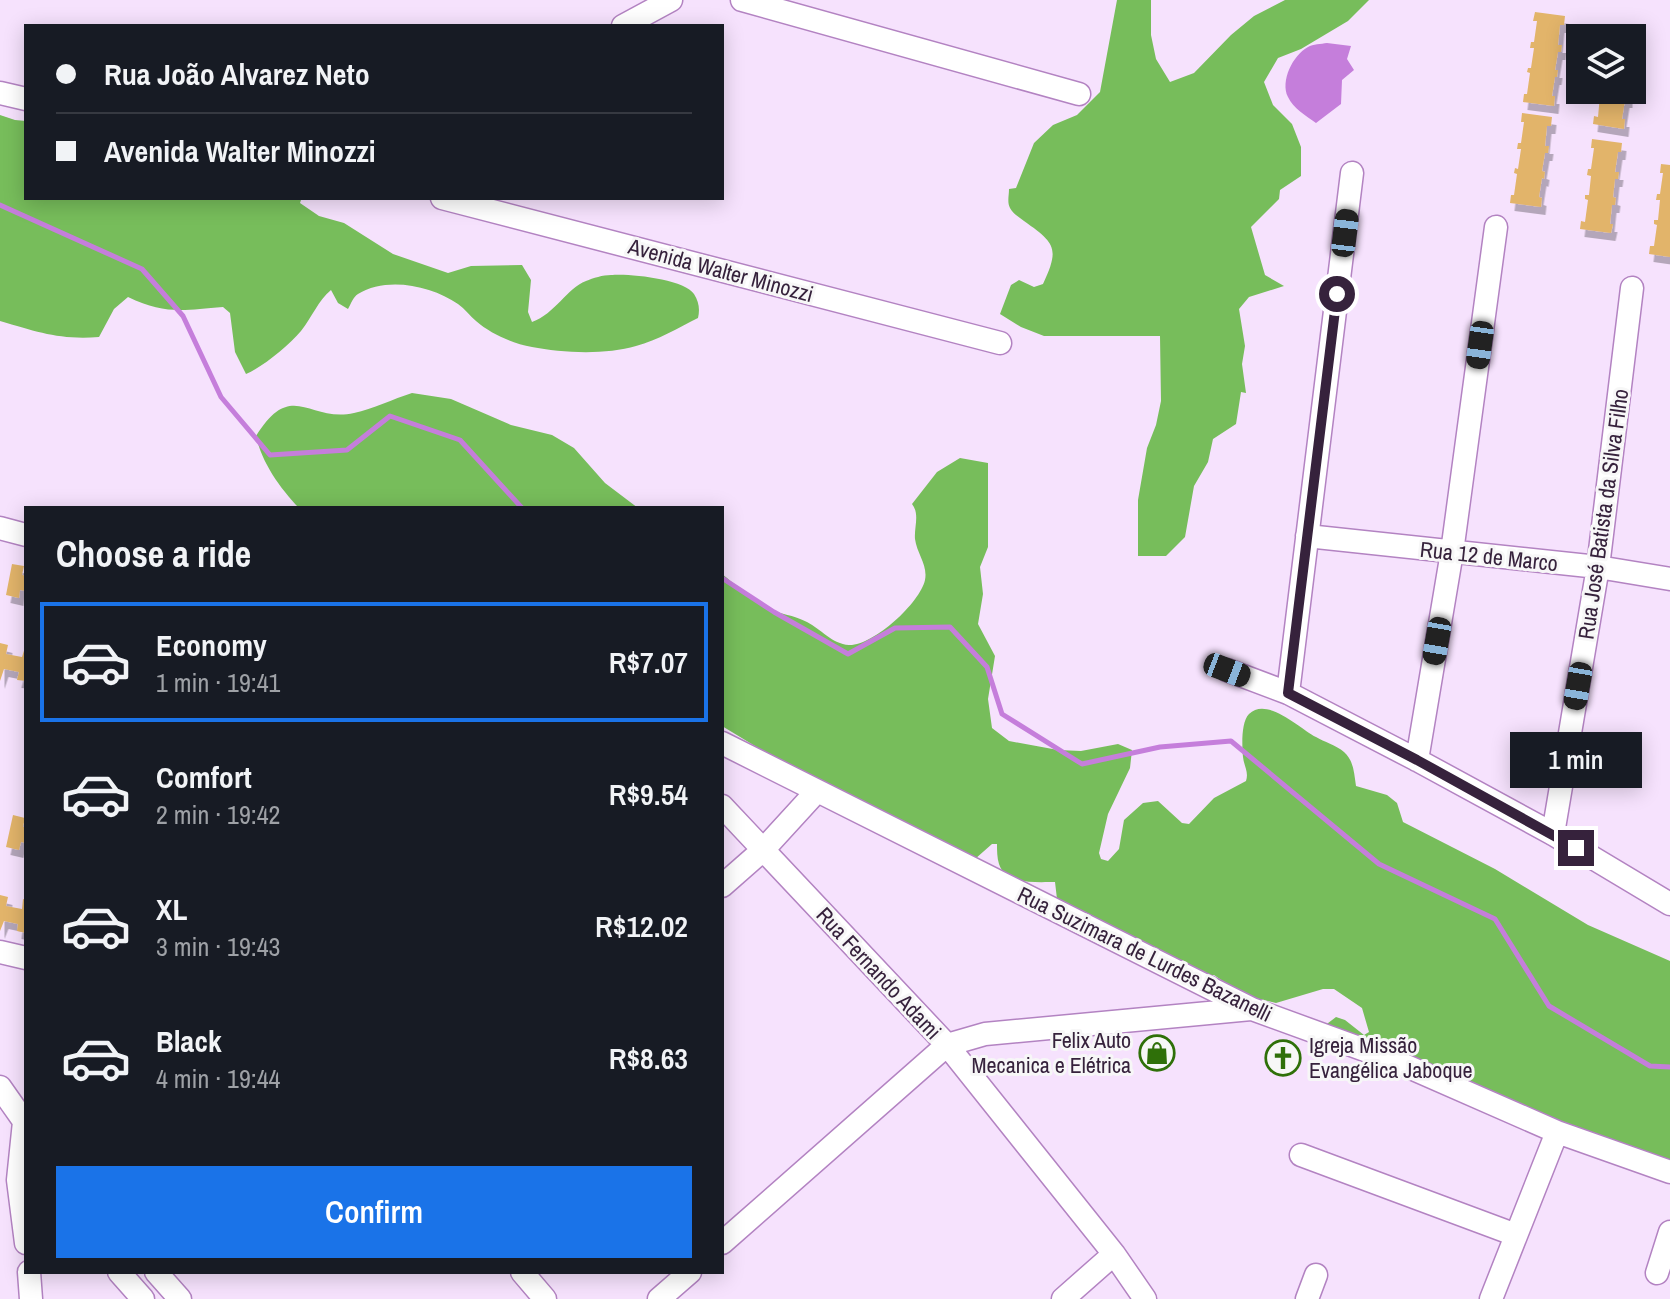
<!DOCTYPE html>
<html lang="en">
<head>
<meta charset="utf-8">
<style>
  :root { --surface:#171b24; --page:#242831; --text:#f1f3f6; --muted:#9ea1a6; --line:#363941; --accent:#1a73e8 }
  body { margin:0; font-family:"Archivo Narrow",sans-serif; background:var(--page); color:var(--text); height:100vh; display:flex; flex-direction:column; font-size:30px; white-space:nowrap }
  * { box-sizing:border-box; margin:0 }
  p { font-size:26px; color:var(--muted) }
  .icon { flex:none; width:44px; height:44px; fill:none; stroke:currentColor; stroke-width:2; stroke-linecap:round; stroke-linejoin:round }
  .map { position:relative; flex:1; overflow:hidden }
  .sheet { position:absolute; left:24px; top:506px; width:700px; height:768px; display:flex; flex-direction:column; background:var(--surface); border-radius:0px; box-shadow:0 4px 20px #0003 }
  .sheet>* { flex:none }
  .top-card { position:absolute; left:24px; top:24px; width:700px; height:176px; border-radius:0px; box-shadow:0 4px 20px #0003; display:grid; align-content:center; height:176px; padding:0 32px; background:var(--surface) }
  .fabs { position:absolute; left:1566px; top:24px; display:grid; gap:16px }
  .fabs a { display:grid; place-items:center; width:80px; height:80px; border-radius:0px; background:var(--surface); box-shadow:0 4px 20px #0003; font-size:40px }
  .end { position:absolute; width:36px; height:36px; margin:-18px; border:10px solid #36223c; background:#fff; box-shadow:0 0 0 4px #fff }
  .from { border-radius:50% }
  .bubble { position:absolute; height:56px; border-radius:0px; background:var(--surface); box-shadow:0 4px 20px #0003; font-size:26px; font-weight:600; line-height:56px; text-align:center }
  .car { position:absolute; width:24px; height:48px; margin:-24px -12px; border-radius:10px; box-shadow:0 0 6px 2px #0007; background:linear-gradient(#222 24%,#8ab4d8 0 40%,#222 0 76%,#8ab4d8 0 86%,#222 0) }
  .top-card b { display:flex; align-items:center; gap:28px; height:76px; font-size:30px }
  .top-card b+b { border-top:2px solid var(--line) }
  .top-card i { width:20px; height:20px; background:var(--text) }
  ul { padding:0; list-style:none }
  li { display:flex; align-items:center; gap:24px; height:120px; margin:0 16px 12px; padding:0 16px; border:4px solid transparent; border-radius:0px }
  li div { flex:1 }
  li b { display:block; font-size:30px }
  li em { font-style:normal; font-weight:600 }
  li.current { border-color:var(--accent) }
  li>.icon { width:72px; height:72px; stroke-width:1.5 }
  h2 { padding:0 32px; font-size:36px; line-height:96px }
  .action { display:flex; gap:16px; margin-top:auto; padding:16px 32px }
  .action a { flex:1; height:92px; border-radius:0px; background:var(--accent); color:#fff; font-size:32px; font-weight:600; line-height:92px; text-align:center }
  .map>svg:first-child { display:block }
  .forest { fill:#77bd5b }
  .water { fill:#c57edb }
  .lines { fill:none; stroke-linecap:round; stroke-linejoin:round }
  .stream { stroke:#c57edb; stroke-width:5 }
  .building { fill:#e2b46b; filter:url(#shadow) }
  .minor-casing { stroke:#b383c2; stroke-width:25 }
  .minor { stroke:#fff; stroke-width:22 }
  .route { stroke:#36223c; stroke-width:10 }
  .labels { text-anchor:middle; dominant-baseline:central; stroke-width:6; stroke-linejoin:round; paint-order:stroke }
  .street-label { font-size:22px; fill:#36223c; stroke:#f7f7f7 }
  .poi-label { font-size:22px; fill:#36223c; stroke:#f7f7f7; text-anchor:end }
</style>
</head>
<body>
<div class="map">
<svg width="1670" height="1299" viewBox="0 0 1670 1299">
  <defs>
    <filter id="shadow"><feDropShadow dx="4.5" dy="8" stdDeviation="0" flood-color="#0004"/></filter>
  </defs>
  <rect width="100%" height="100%" fill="#f6e2fd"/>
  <path class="forest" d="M1117,0H1151V35L1156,59L1170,82L1194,73L1231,35L1254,16L1285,0H1369L1348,21L1301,49L1278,58L1264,82L1273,105L1292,124L1301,147V176L1280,190L1279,199L1251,227L1265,275L1284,286L1249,297L1239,309L1245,346L1242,364L1246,393L1241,392L1236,424L1213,439L1208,462L1194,486L1185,537L1166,556H1138V500L1147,448L1156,425L1161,401L1160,336H1044L1021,327L1000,314L1011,285L1019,280L1034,287L1043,284C1060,248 1055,243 1024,221C1019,217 1013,214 1010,208C1007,202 1009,196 1009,189L1016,188L1034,143L1053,125L1077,115L1100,92Z
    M0,115L15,120L26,121V198H297L301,200L300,203L319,216L344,223L393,254L448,273L471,266L522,265L531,280L528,312L532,322C555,314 567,288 586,281C593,278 603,275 611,275C628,273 685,279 694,294C699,302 700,309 698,318C678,328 658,340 636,346C606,355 562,353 532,347C512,343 491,334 476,321C470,316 465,309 458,304C432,286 387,276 358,294C353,297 351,304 348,309L338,303L331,290C318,301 312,317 301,331C288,346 264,366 246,374L235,352L230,313L223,307C184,310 165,315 128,297L114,309L99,337C59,340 38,332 0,321Z
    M412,393L451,399L511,425L552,435L574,448L605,483L638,508H299C280,488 262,463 256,436C292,378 309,423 354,413C373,409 393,399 412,393Z
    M960,458L988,463V547L980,567L983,594L978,624L995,656L988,699L992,728L1009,741L1058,750L1081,751L1118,744L1132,750L1130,768L1108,814L1099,853L1101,859L1108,861L1119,849L1124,820L1143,803L1158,801L1182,823L1189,824L1214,798L1246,781C1249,772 1244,766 1243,757C1242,746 1241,722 1249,714C1267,696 1300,729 1316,737C1324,742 1336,745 1344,752C1354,761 1354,773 1356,786L1387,795L1397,803L1403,822L1495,869L1588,925L1670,961V1173L1319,1030L1336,1017L1345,1020L1364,1035L1369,1032L1362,1008L1334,989H1323L1276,1003L1243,995L1214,975L1186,978L1057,899L1055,882C1037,882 1006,885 999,864C997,858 997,850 997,844H992L975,859L786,765L722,726V574C736,585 750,600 766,608C779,614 794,615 807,622C821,629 832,644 849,645C873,646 920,603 925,580C928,565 917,554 915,539C914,527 920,514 912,504L937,472Z"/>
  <path class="water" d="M1327,43L1351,46L1347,59L1354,70L1342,80L1341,104L1316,123C1306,116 1293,108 1288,97C1280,81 1293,55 1308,47C1313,44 1321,44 1327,43Z"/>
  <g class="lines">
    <path class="stream" d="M0,205L142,269L183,316L221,397L270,455L347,450L390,416L460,440L522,508
      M722,578L774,612L848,654L895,628L950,627L987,667L1002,714L1082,764L1160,747L1231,741L1379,864L1495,919L1549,1006L1650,1066L1670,1067"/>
  </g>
  <path class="building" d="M1535,12L1565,16L1564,25H1560L1558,45H1562L1561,52H1558L1555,70H1558L1557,77H1555L1552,96H1555L1554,106L1523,102L1524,94H1527L1530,73L1527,72L1528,68H1531L1534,48H1530L1531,42H1534L1537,21H1533Z
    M1598,90H1626L1625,93H1628V100H1625L1622,119H1625L1624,129L1593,124L1594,116L1598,117L1600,95H1597Z
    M1522,113L1552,117L1551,126H1547L1545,146H1549L1548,153H1545L1542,171L1545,172L1544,179L1542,178L1539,197L1542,198L1541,207L1510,203L1511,195H1514L1517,174L1514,173L1515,168L1518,169L1521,149H1517L1518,143H1521L1524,122H1521Z
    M1592,139L1622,143L1621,152H1618L1615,172H1619L1618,179H1615L1613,197L1616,198L1615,205H1612L1610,224H1613L1611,233L1580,229L1581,221L1585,222L1588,200L1585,199V195H1589L1591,176L1587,175L1588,169H1591L1594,148H1591Z
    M1661,164L1670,165V257L1649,254L1650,246H1654L1657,225L1654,224V220H1658L1660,200H1656L1657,194H1660L1663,173H1660Z
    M12,564L24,566L22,575L26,576V591L20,590L19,598L6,595Z
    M0,643L8,645L6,654L22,657L26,644V681L17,680L19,672L4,669L0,681Z
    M13,815L25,818L23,827H26V843L21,842L19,850L6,847Z
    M0,895L8,897L6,906L22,909L23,899L26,900V933L17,931L18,924L4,921L0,931Z"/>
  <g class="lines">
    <defs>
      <path id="minor" d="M742,0L1079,94
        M623,26L671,0
        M0,93L26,99
        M442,198L1000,343
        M0,528L26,535
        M1307,536L1598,567L1670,579
        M1227,670L1288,693L1417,760L1553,834L1670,904
        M1288,693L1352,173
        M722,743L1252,1009L1395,1061L1557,1132L1670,1172
        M1417,760L1452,552L1496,227
        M722,806L947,1045L1114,1254L1145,1299
        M1553,834L1598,567L1632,288
        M722,886L763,850L817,791
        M0,952L26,958
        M0,1087L26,1124
        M24,1122L18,1180L26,1243
        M1301,1155L1516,1235
        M722,1243L947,1045L985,1034L1251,1009
        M29,1272L31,1299
        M119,1272L143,1299
        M156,1272L180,1299
        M522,1272L545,1299
        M1657,1273L1670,1232
        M659,1299L690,1272
        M1063,1299L1114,1254
        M1307,1299L1316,1275
        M1491,1299L1557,1132"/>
    </defs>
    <use href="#minor" class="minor-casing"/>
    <use href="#minor" class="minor"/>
  </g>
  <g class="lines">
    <path class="route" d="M1337,294L1288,693L1417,760L1576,848"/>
  </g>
  <defs>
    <symbol id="shop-ring" viewBox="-11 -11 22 22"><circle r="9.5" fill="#f7f7f7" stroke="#2f7009" stroke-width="1.5"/><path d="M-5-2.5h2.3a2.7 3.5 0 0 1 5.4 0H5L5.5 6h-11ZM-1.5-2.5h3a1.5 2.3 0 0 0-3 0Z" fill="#2f7009"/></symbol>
    <symbol id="church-ring" viewBox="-11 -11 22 22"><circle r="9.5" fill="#f7f7f7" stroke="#2f7009" stroke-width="1.5"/><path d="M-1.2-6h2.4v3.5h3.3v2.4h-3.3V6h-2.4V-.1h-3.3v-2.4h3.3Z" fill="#2f7009"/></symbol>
  </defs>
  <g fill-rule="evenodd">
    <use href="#shop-ring" x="1137" y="1033" width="40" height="40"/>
    <use href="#church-ring" x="1263" y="1038" width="40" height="40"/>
  </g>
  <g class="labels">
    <g class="street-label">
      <text transform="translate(721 270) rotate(15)">Avenida Walter Minozzi</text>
      <text transform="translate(1603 514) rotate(-82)">Rua José Batista da Silva Filho</text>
      <text transform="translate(1489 556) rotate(6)">Rua 12 de Marco</text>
      <text transform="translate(1145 954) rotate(26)">Rua Suzimara de Lurdes Bazanelli</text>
      <text transform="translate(879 973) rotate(47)">Rua Fernando Adami</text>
    </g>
    <g class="poi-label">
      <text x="1131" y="1040">Felix Auto<tspan x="1131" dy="25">Mecanica e Elétrica</tspan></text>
      <text x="1309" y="1045" text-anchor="start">Igreja Missão<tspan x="1309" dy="25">Evangélica Jaboque</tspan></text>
    </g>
  </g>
</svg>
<div class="fabs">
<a><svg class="icon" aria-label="layers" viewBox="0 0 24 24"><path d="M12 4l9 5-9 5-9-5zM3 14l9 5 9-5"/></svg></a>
</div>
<i class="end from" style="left:1337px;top:294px"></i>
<i class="end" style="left:1576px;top:848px"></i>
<div class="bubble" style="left:1510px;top:732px;width:132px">1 min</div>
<i class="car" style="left:1345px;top:233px;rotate:7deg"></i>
<i class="car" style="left:1480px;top:345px;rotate:188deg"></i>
<i class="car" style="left:1437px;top:641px;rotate:190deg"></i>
<i class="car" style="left:1227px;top:670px;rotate:111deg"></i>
<i class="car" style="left:1578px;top:686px;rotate:190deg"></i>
<div class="top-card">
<b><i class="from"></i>Rua João Alvarez Neto</b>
<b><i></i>Avenida Walter Minozzi</b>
</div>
<section class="sheet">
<h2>Choose a ride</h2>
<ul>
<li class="current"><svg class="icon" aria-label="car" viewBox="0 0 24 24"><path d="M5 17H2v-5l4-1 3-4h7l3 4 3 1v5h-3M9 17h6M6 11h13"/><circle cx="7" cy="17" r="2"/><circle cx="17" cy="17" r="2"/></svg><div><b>Economy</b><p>1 min · 19:41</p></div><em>R$7.07</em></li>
<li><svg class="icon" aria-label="car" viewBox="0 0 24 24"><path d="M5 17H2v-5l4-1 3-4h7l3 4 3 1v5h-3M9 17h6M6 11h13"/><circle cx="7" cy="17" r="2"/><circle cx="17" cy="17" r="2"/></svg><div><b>Comfort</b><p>2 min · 19:42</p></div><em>R$9.54</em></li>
<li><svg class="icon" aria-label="car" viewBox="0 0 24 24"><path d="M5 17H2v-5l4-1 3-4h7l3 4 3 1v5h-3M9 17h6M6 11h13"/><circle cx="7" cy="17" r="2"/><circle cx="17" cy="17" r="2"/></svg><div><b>XL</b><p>3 min · 19:43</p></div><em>R$12.02</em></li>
<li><svg class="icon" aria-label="car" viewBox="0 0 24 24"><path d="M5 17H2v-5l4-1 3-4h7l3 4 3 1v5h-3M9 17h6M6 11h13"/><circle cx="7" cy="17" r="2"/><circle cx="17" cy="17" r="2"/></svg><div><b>Black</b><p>4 min · 19:44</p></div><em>R$8.63</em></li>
</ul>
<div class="action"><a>Confirm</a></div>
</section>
</div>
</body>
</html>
